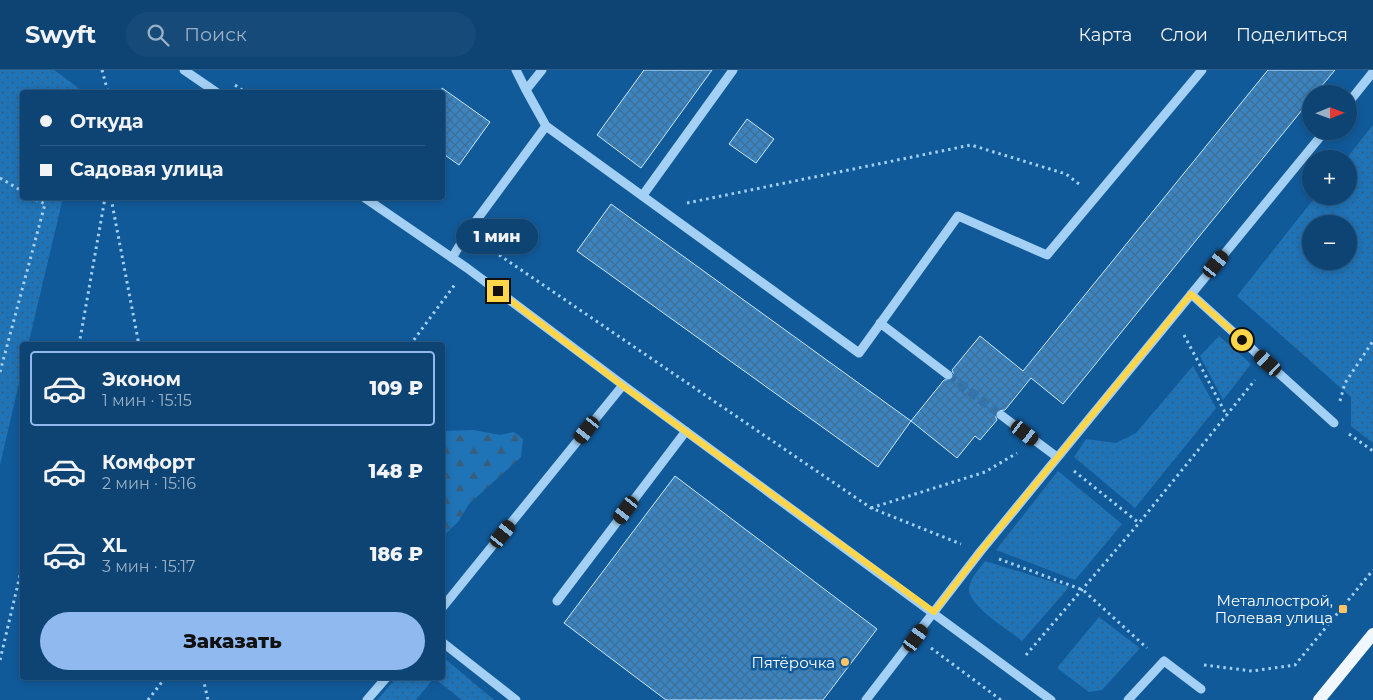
<!DOCTYPE html>
<html lang="ru">
<head>
<meta charset="utf-8">
<style>
  :root { --surface:#0d4474; --page:#164b79; --text:#f1f3f6; --muted:#9ab0c5; --line:#2d5c86; --accent:#90b9f0 }
  body { margin:0; font-family:Montserrat,sans-serif; background:var(--page); color:var(--text); height:100vh; display:flex; flex-direction:column; font-size:19px; white-space:nowrap }
  * { box-sizing:border-box; margin:0 }
  p { font-size:16px; color:var(--muted) }
  .icon { flex:none; width:28px; height:28px; fill:none; stroke:currentColor; stroke-width:2; stroke-linecap:round; stroke-linejoin:round }
  .map { position:relative; flex:1; overflow:hidden }
  .panel { position:absolute; left:20px; top:272px; width:425px; height:338px; display:flex; flex-direction:column; background:var(--surface); border-radius:5px; box-shadow:0 2px 8px #0003,0 0 0 1px var(--line) }
  .panel>* { flex:none }
  .hud { position:absolute; left:20px; top:20px; width:425px; height:110px; border-radius:5px; box-shadow:0 2px 8px #0003,0 0 0 1px var(--line); display:grid; align-content:center; height:110px; padding:0 20px; background:var(--surface) }
  .needle { width:32px; rotate:89deg }
  .controls { position:absolute; left:1302px; top:15px; display:grid; gap:10px }
  .controls a { display:grid; place-items:center; width:55px; height:55px; border-radius:50%; background:var(--surface); box-shadow:0 2px 8px #0003,0 0 0 1px var(--line); font-size:25px }
  .end { position:absolute; width:22px; height:22px; margin:-11px; border:6px solid #ffd54a; background:#111; box-shadow:0 0 0 2px #111 }
  .from { border-radius:50% }
  .bubble { position:absolute; height:35px; border-radius:18px; background:var(--surface); box-shadow:0 2px 8px #0003,0 0 0 1px var(--line); font-size:16px; font-weight:800; line-height:35px; text-align:center }
  .car { position:absolute; width:15px; height:30px; margin:-15px -8px; border-radius:6px; box-shadow:0 0 4px 1px #0007; background:linear-gradient(#222 24%,#8ab4d8 0 40%,#222 0 76%,#8ab4d8 0 86%,#222 0) }
  .hud b { display:flex; align-items:center; gap:18px; height:48px; font-size:19px }
  .hud b+b { border-top:1px solid var(--line) }
  .hud i { width:12px; height:12px; background:var(--text) }
  ul { padding:9px 0 0; list-style:none }
  li { display:flex; align-items:center; gap:15px; height:75px; margin:0 10px 8px; padding:0 10px; border:2px solid transparent; border-radius:5px }
  li div { flex:1 }
  li b { display:block; font-size:19px }
  li em { font-style:normal; font-weight:800 }
  li.selected { border-color:var(--accent) }
  li>.icon { width:45px; height:45px; stroke-width:1.5 }
  .primary-button { display:flex; gap:10px; margin-top:auto; padding:10px 20px }
  .primary-button a { flex:1; height:58px; border-radius:30px; background:var(--accent); color:#111; font-size:20px; font-weight:800; line-height:58px; text-align:center }
  header { display:flex; align-items:center; gap:30px; box-sizing:border-box; height:70px; padding:0 25px; background:var(--surface); border-bottom:1px solid var(--line) }
  header strong { font-size:24px }
  nav { display:flex; gap:28px; margin-inline-start:auto; font-size:18px }
  .search { width:350px; height:45px; background:var(--page); display:flex; align-items:center; gap:12px; box-sizing:border-box; padding:0 18px; border-radius:28px; color:var(--muted); font-size:19px }
  .map>svg:first-child { display:block }
  .green { fill:url(#green-dots); fill-rule:evenodd }
  .forest { fill:url(#forest-firs) }
  .building { fill:url(#building-cross-hatch); stroke:#cbe7fe }
  .lines { fill:none; stroke-linecap:round; stroke-linejoin:round }
  .minor-tunnel { stroke:#3573a9; stroke-width:9; stroke-dasharray:9 4.5; stroke-linecap:butt }
  .path { stroke:#a3d0f4; stroke-width:3; stroke-dasharray:2.5 4; stroke-linecap:butt }
  .minor { stroke:#a3d0f4; stroke-width:9 }
  .major { stroke:#f0f7ff; stroke-width:12 }
  .route { stroke:#ffd54a; stroke-width:6 }
  .poi-dot { fill:#ffc466; stroke:#115a9a; stroke-width:2 }
  .labels { text-anchor:middle; dominant-baseline:central; stroke-width:5; stroke-linejoin:round; paint-order:stroke }
  .poi-label { font-size:15px; fill:#fff; stroke:#115a9a; text-anchor:end }
</style>
</head>
<body>
<header>
<strong>Swyft</strong>
<div class="search"><svg class="icon" aria-label="search" viewBox="0 0 24 24"><circle cx="10" cy="10" r="6"/><path d="M15 15l6 6"/></svg>Поиск</div>
<nav><a>Карта</a><a>Слои</a><a>Поделиться</a></nav>
</header>
<div class="map">
<svg width="1373" height="630" viewBox="0 0 1373 630">
  <defs>
    <pattern id="green-dots" width="8" height="8" patternUnits="userSpaceOnUse" patternTransform="scale(1.25)"><rect width="8" height="8" fill="#1f73b7"/><path d="M2 2h.1M6 6h.1" fill="none" stroke="#385e7c" stroke-width="1.8" stroke-linecap="round"/></pattern>
    <pattern id="forest-firs" width="22" height="20" patternUnits="userSpaceOnUse" patternTransform="scale(1.25)"><rect width="22" height="20" fill="#1f73b7"/><path d="M5 1l3.5 6h-7zM16 11l3.5 6h-7z" fill="#385e7c"/></pattern>
    <pattern id="building-cross-hatch" width="8" height="8" patternUnits="userSpaceOnUse" patternTransform="scale(1.25)"><rect width="8" height="8" fill="#3984c1"/><path d="M0 0l8 8M0 8l8-8" fill="none" stroke="#416e92"/></pattern>
  </defs>
  <rect width="100%" height="100%" fill="#115a9a"/>
  <path class="green" d="M0,0H54L84,22H22V128H63L28,275H22V300L0,395Z
    M1373,55V373L1351,356V327L1237,226L1316,126H1349V89H1346ZM1311,154H1349V191H1311Z
    M1219,266L1251,294L1223,330L1200,286Z
    M1193,296L1216,338L1135,438L1074,387L1086,369L1116,373L1136,363Z
    M1058,401L1122,454L1075,510L996,480Z
    M985,491L1069,517L1022,571C1009,560 967,535 969,518C971,507 979,499 985,491Z
    M1099,547L1140,578L1102,620L1089,622L1057,598Z
    M443,587L494,630H462L434,608H442Z
    M396,608H434L416,630H377Z"/>
  <path class="forest" d="M474,360L500,365L514,362L523,369L521,387L469,434L458,452L443,466V361Z"/>
  <path class="building" d="M644,0H712L641,98L597,65Z
    M1268,0H1335L1315,24H1311V29L1063,334L1031,308L1005,340L996,341L995,345L997,350L980,370L975,366L957,388L911,351L944,310L953,309L954,305L952,300L980,266L1023,301Z
    M442,18L490,52L459,95L442,83Z
    M747,49L774,69L756,93L729,74Z
    M611,134L911,351L878,397L577,181Z
    M675,406L877,559L823,630H666L564,553Z"/>
  <g class="lines">
    <path class="minor-tunnel" d="M948,305L1001,345"/>
    <path class="path" d="M102,0L108,22
      M235,15L245,22
      M0,108L22,121
      M111,128L139,275
      M687,133L971,75L1066,104L1079,114
      M483,174L871,438L961,474
      M1184,265L1227,346
      M79,275L105,128
      M410,275L456,213
      M0,302L45,134L33,128
      M1340,331L1345,313L1373,271
      M1349,364L1373,381
      M1074,401L1139,453
      M871,438L985,402L1017,383
      M999,489L1083,520L1147,578
      M931,578L1001,630
      M1026,585L1139,453L1255,310
      M0,590L22,497
      M1204,595L1252,601L1295,595L1373,500
      M203,608L208,630
      M148,630L165,608"/>
    <path class="minor" d="M184,0L216,22
      M516,0L526,20
      M1349,32L1373,2
      M546,56L859,283L958,146L1047,185L1202,0
      M643,125L733,0
      M365,128L467,198L623,315L1051,630
      M452,188L467,163L546,56L526,20L542,0
      M1191,224L1334,353
      M880,253L948,305
      M1001,345L1057,387
      M557,531L686,361
      M442,538L623,315
      M442,572L516,630
      M367,630L386,608
      M866,630L980,482L1325,61
      M1128,630L1164,591L1201,619"/>
    <path class="major" d="M1319,630L1373,564"/>
  </g>
  <g class="lines">
    <path class="route" d="M498,221L623,316L934,542L980,482L1191,224L1242,270"/>
  </g>
  <g class="poi-dot">
    <rect x="1338" y="534" width="10" height="10" rx="2.5"/>
    <circle cx="845" cy="592" r="5"/>
  </g>
  <g class="labels">
    <g class="poi-label">
      <text x="1333" y="530">Металлострой,<tspan x="1333" dy="17">Полевая улица</tspan></text>
      <text x="835" y="592">Пятёрочка</text>
    </g>
  </g>
</svg>
<div class="controls">
<a><svg class="needle" viewBox="-14 -14 28 28"><path d="M0-13l5 13h-10z" fill="#e53935"/><path d="M0 13l5-13h-10z" fill="#9ab0c5"/></svg></a>
<a>+</a>
<a>−</a>
</div>
<i class="end from" style="left:1242px;top:270px"></i>
<i class="end" style="left:498px;top:221px"></i>
<div class="bubble" style="left:456px;top:149px;width:82px">1 мин</div>
<i class="car" style="left:1216px;top:194px;rotate:39deg"></i>
<i class="car" style="left:1268px;top:293px;rotate:312deg"></i>
<i class="car" style="left:587px;top:360px;rotate:219deg"></i>
<i class="car" style="left:1025px;top:363px;rotate:128deg"></i>
<i class="car" style="left:626px;top:440px;rotate:217deg"></i>
<i class="car" style="left:503px;top:464px;rotate:39deg"></i>
<i class="car" style="left:916px;top:568px;rotate:36deg"></i>
<div class="hud">
<b><i class="from"></i>Откуда</b>
<b><i></i>Садовая улица</b>
</div>
<section class="panel">
<ul>
<li class="selected"><svg class="icon" aria-label="car" viewBox="0 0 24 24"><path d="M5 17H2v-5l4-1 3-4h7l3 4 3 1v5h-3M9 17h6M6 11h13"/><circle cx="7" cy="17" r="2"/><circle cx="17" cy="17" r="2"/></svg><div><b>Эконом</b><p>1 мин · 15:15</p></div><em>109 ₽</em></li>
<li><svg class="icon" aria-label="car" viewBox="0 0 24 24"><path d="M5 17H2v-5l4-1 3-4h7l3 4 3 1v5h-3M9 17h6M6 11h13"/><circle cx="7" cy="17" r="2"/><circle cx="17" cy="17" r="2"/></svg><div><b>Комфорт</b><p>2 мин · 15:16</p></div><em>148 ₽</em></li>
<li><svg class="icon" aria-label="car" viewBox="0 0 24 24"><path d="M5 17H2v-5l4-1 3-4h7l3 4 3 1v5h-3M9 17h6M6 11h13"/><circle cx="7" cy="17" r="2"/><circle cx="17" cy="17" r="2"/></svg><div><b>XL</b><p>3 мин · 15:17</p></div><em>186 ₽</em></li>
</ul>
<div class="primary-button"><a>Заказать</a></div>
</section>
</div>
</body>
</html>
